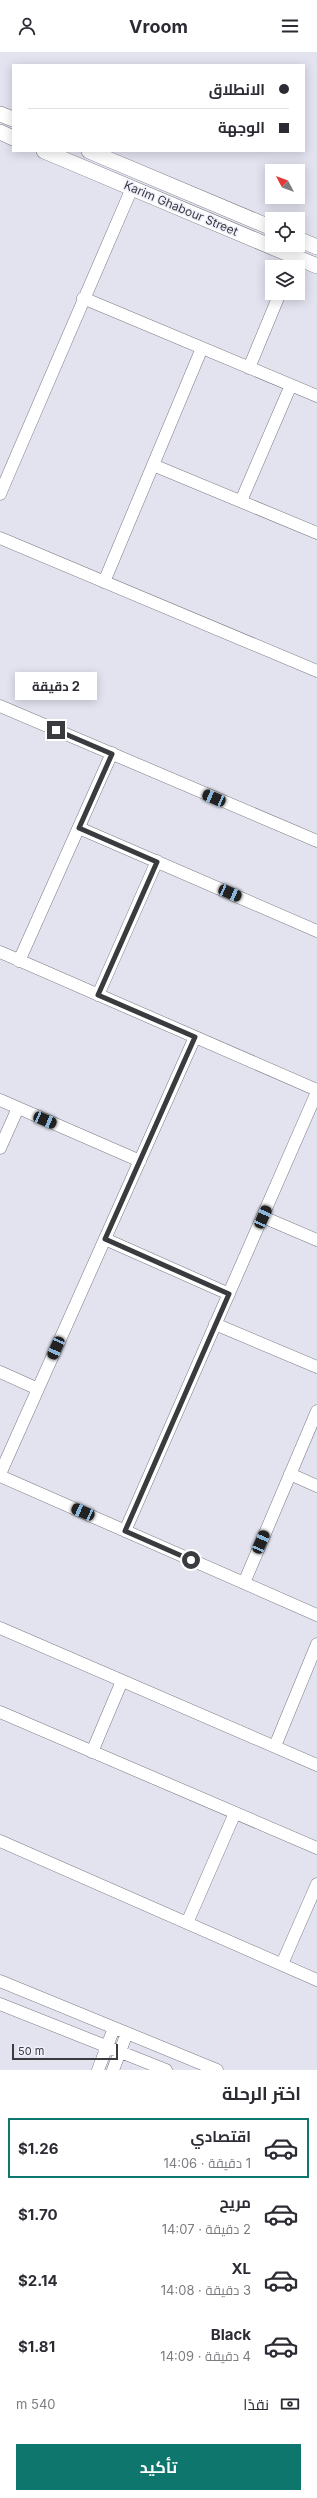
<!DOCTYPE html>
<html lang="ar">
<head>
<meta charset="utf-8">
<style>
  :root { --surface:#fff; --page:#f2f2f3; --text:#2b2b33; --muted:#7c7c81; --line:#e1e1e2; --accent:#0f766e }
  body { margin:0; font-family:Inter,Cairo,sans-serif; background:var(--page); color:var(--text); direction:rtl; height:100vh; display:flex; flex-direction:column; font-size:15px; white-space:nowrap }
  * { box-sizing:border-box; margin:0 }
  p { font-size:13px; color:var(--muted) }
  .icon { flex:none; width:22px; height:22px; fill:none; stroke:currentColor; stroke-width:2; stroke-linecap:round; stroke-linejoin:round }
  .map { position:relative; height:2018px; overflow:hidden; direction:ltr }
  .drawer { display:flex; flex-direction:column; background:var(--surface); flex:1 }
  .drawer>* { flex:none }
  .hud { position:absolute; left:12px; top:12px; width:293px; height:88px; border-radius:0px; box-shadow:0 2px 10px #0003; direction:rtl; display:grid; align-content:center; height:88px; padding:0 16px; background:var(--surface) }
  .needle { width:26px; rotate:311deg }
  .buttons { position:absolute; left:265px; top:112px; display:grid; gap:8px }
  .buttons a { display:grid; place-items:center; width:40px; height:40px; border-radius:0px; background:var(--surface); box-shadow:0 2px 10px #0003; font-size:20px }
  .scale { position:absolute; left:12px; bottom:10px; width:106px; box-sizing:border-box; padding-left:4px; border:2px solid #3a3b3f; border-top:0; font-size:11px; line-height:14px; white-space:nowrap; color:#3a3b3f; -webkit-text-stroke:3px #f0f0fc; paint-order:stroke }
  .end { position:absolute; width:18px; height:18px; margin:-9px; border:5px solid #3a3b3f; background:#fff; box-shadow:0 0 0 2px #fff }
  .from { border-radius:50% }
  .bubble { position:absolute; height:28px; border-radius:0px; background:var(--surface); box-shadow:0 2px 10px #0003; font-size:13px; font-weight:700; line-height:28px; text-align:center; direction:rtl }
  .car { position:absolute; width:12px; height:24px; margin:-12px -6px; border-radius:5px; box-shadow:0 0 3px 1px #0007; background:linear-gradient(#222 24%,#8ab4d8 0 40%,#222 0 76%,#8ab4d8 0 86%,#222 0) }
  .hud b { display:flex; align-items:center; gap:14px; height:38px; font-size:15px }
  .hud b+b { border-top:1px solid var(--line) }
  .hud i { width:10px; height:10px; background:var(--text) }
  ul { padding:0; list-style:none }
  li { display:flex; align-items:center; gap:12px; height:60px; margin:0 8px 6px; padding:0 8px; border:2px solid transparent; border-radius:0px }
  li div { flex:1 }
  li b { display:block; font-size:15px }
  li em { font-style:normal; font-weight:700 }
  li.selected { border-color:var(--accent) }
  li>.icon { width:36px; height:36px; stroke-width:1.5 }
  h2 { padding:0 16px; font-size:18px; line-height:48px }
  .pay { display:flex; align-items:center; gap:10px; height:44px; padding:0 16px; font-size:15px }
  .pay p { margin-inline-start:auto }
  .button { display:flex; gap:8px; margin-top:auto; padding:8px 16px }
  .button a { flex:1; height:46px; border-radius:0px; background:var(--accent); color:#fff; font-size:16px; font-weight:700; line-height:46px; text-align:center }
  header { display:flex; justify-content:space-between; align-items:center; height:52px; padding:0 16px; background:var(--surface); font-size:18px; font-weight:700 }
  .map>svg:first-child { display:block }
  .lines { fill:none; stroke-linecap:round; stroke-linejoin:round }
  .minor-casing { stroke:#797a84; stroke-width:13 }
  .tertiary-casing { stroke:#797a84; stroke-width:16 }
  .minor { stroke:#fff; stroke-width:12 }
  .tertiary { stroke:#fff; stroke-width:15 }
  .route { stroke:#3a3b3f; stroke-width:5 }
  .labels { text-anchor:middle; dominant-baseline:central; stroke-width:3; stroke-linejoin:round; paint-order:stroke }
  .street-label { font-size:12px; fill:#3a3b3f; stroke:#f0f0fc }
</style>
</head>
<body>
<header><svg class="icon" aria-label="menu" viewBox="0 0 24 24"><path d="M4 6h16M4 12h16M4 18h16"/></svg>Vroom<svg class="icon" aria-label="person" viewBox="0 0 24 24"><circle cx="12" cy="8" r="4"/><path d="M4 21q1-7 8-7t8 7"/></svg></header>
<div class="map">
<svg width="317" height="2018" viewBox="0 0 317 2018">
  <rect width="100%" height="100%" fill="#e2e3ef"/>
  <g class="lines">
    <defs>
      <path id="minor" d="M290,215L295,204
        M83,246L317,344
        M249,316L280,241
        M153,413L317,481
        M0,442L132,136
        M241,449L291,333
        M0,486L317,619
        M104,530L202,296
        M0,654L317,789
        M79,776L317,879
        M0,900L317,1038
        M19,909L112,701
        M98,943L157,809
        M0,1048L140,1109
        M0,1096L18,1056
        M263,1165L317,1188
        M105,1187L229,1242
        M215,1272L317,1315
        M0,1320L38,1337
        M0,1422L195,985
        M290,1422L317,1434
        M0,1424L317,1563
        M125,1479L317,1040
        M244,1531L317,1359
        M0,1576L317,1713
        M0,1660L317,1796
        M275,1694L317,1592
        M92,1700L122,1629
        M0,1789L317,1928
        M187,1871L235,1761
        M282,1912L317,1832
        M0,1929L217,2018
        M0,1952L166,2018
        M98,2018L114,1976
        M113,2018L127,1981"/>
      <path id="tertiary" d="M0,62L13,67
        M0,80L13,86
        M44,99L317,214
        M89,99L272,176
        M298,187L317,195"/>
    </defs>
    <use href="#minor" class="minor-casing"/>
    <use href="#tertiary" class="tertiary-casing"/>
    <use href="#minor" class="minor"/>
    <use href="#tertiary" class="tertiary"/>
  </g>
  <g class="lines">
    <path class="route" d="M56,678L112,702L79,776L157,810L98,943L195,985L105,1187L229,1242L125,1479L191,1508"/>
  </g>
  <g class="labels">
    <g class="street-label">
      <text transform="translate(181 156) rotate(23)">Karim Ghabour Street</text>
    </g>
  </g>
</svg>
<div class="buttons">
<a><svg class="needle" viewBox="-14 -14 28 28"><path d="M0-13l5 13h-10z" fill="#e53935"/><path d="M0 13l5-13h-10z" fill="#7c7c81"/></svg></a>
<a><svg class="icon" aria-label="locate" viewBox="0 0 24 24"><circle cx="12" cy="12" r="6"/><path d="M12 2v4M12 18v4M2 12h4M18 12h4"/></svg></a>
<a><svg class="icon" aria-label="layers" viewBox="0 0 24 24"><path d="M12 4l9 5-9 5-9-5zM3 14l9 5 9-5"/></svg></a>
</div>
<div class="scale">50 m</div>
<i class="end from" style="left:191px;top:1508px"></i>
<i class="end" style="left:56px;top:678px"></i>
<div class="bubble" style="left:15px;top:620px;width:82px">2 دقيقة</div>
<i class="car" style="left:214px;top:746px;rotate:293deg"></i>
<i class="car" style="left:230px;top:841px;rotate:113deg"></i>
<i class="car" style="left:45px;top:1068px;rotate:113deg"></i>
<i class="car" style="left:263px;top:1165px;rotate:24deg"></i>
<i class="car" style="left:56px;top:1296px;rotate:204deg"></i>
<i class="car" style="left:83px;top:1460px;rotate:294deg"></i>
<i class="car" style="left:261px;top:1490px;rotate:23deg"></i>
<div class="hud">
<b><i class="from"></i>الانطلاق</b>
<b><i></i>الوجهة</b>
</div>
</div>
<section class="drawer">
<h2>اختر الرحلة</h2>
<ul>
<li class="selected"><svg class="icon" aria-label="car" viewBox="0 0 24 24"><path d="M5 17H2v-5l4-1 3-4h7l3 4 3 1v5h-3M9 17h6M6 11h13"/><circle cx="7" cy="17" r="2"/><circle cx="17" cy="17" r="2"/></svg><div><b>اقتصادي</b><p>1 دقيقة · 14:06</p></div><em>$1.26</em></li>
<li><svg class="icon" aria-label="car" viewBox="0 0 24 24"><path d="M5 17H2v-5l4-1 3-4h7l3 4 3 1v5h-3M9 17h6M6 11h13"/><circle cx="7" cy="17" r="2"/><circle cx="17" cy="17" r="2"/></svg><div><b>مريح</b><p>2 دقيقة · 14:07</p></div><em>$1.70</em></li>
<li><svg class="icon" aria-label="car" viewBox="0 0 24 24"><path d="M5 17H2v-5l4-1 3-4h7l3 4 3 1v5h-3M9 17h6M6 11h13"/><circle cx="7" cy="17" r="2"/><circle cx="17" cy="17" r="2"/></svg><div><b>XL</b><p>3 دقيقة · 14:08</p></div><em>$2.14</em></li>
<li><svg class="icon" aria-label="car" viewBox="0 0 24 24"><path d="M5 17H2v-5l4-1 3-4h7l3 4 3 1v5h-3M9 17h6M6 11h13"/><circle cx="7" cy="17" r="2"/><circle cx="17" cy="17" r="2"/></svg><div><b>Black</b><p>4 دقيقة · 14:09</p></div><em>$1.81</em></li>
</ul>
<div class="pay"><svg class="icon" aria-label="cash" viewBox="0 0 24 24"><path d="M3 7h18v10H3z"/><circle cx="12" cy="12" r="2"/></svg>نقدًا<p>540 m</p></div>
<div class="button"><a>تأكيد</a></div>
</section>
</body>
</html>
